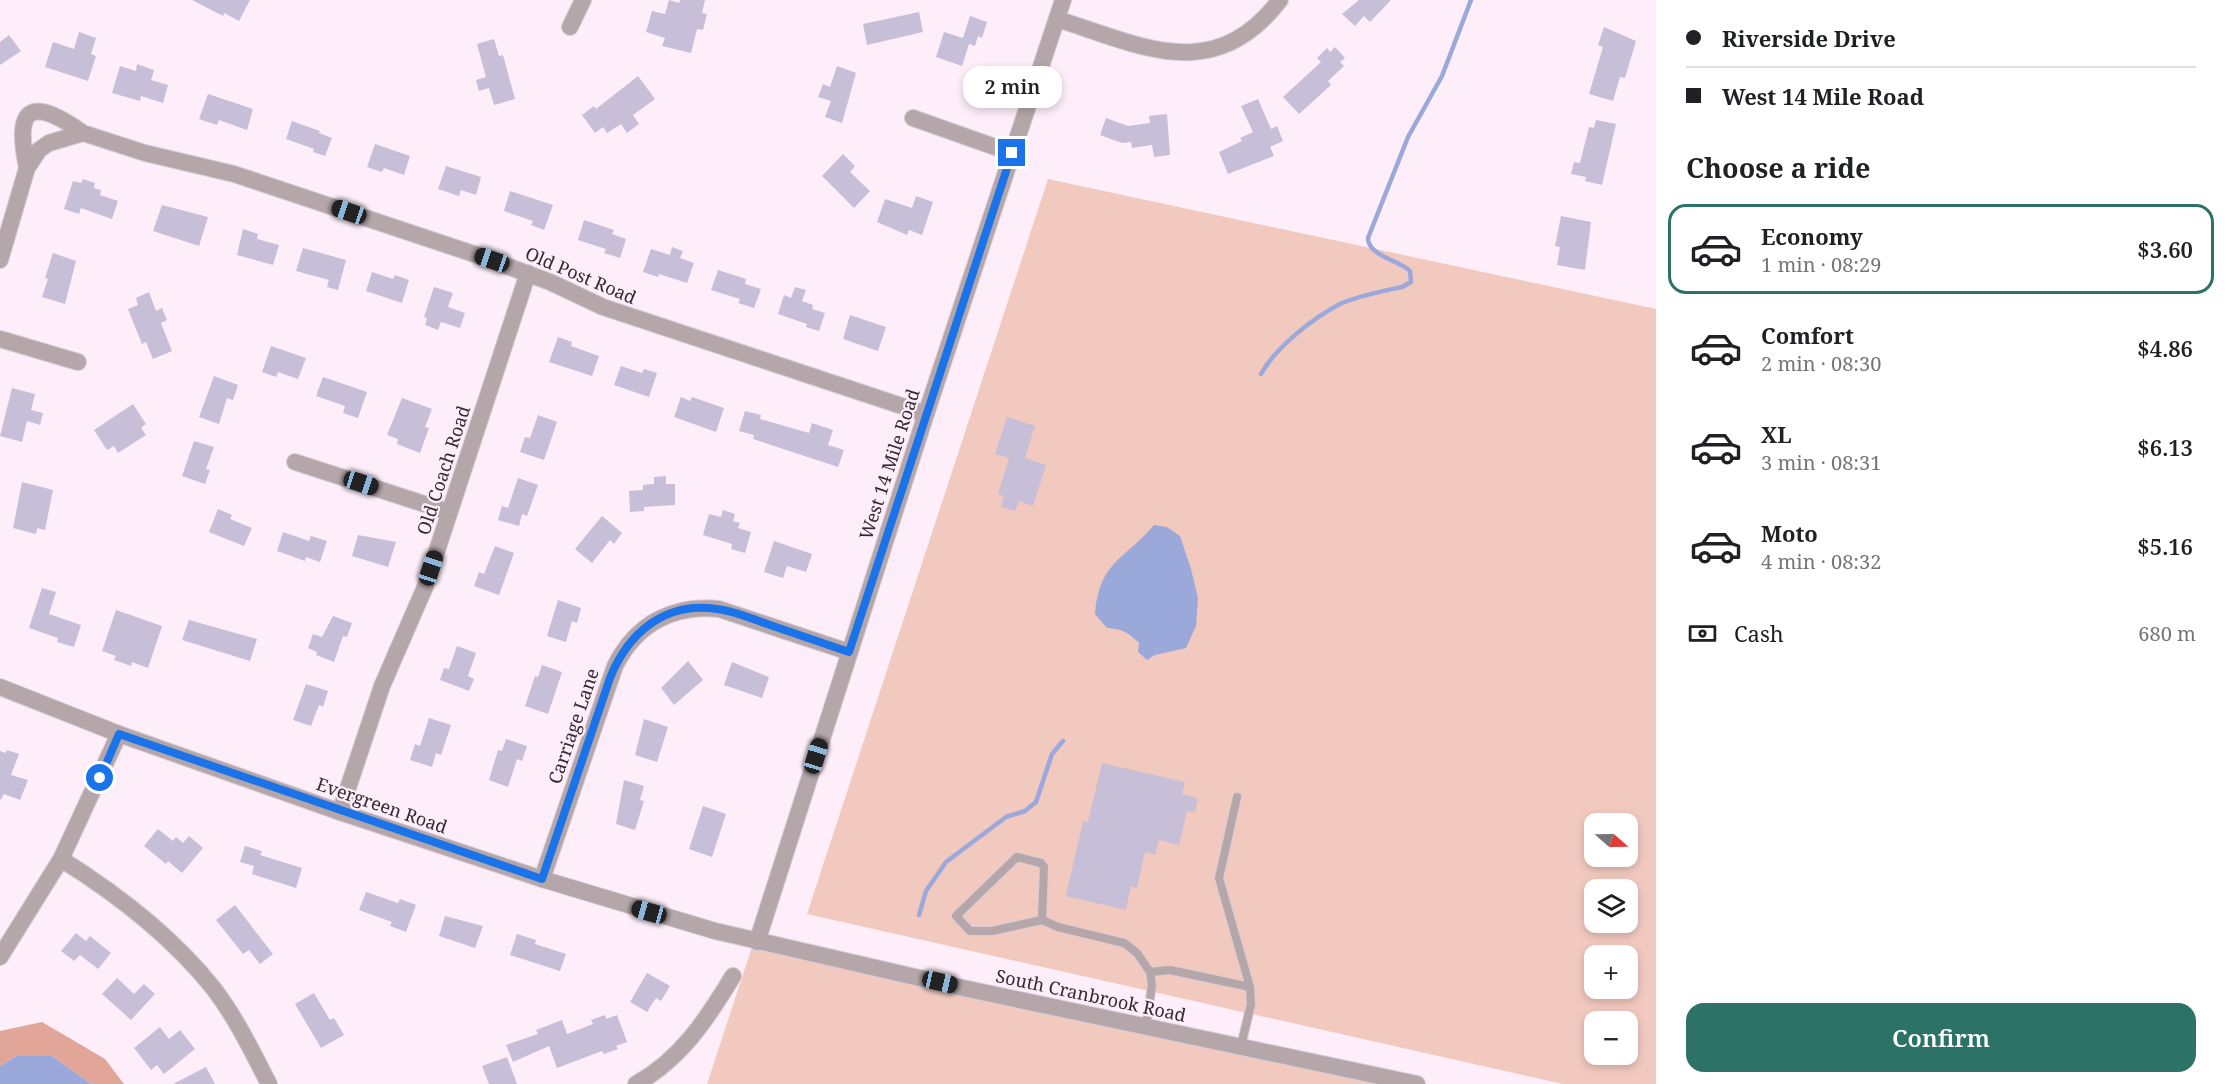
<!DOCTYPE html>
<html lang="en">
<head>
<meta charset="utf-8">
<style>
  :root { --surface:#fff; --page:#f6f6f6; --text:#202124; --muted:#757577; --line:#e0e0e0; --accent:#2d7267 }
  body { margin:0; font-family:"Noto Serif",serif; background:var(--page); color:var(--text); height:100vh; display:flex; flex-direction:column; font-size:22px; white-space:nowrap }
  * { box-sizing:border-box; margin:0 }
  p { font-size:20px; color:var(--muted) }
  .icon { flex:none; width:33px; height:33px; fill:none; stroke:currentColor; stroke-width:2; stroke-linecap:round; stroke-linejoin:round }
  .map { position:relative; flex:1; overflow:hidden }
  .sheet { display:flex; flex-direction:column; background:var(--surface); width:570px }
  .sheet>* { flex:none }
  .top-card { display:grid; align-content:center; height:132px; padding:0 30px; background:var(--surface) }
  .needle { width:39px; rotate:110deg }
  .tools { position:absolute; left:1584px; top:813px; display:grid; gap:12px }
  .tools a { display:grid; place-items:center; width:54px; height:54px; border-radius:12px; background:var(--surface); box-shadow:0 3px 9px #0003; font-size:30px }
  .end { position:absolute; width:27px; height:27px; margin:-14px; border:8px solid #1a73e8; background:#fff; box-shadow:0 0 0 3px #fff }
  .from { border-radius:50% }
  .bubble { position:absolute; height:42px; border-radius:18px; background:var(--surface); box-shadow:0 3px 9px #0003; font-size:20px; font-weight:600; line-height:42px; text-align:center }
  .car { position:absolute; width:18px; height:36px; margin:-18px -9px; border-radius:8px; box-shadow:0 0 4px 2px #0007; background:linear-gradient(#222 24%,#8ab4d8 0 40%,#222 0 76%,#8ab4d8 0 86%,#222 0) }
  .top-card b { display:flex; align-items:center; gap:21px; height:57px; font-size:22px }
  .top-card b+b { border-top:2px solid var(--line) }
  .top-card i { width:15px; height:15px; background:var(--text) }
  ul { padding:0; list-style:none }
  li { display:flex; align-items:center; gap:18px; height:90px; margin:0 12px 9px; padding:0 18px; border:3px solid transparent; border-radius:18px }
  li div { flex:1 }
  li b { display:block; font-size:22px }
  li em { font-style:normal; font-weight:600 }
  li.selected { border-color:var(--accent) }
  li>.icon { width:54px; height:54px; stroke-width:1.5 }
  h2 { padding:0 30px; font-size:27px; line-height:72px }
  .pay { display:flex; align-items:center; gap:15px; height:66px; padding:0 30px; font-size:22px }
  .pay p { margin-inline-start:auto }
  .primary-button { display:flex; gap:12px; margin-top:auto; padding:12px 30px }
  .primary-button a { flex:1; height:69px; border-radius:18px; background:var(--accent); color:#fff; font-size:24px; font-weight:600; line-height:69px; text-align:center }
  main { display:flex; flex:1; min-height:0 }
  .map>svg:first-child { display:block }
  .green { fill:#f2c9bf; fill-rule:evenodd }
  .forest { fill:#e1a698 }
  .water { fill:#9ba9da }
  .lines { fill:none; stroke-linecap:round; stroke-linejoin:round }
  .stream { stroke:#9ba9da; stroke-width:4.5 }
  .building { fill:#c7bed8 }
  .service-casing { stroke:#d9cbd6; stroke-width:10 }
  .minor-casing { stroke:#d9cbd6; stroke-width:18 }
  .tertiary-casing { stroke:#d9cbd6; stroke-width:18 }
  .service { stroke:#b4a6a9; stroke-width:8 }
  .minor { stroke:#b4a6a9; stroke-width:16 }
  .tertiary { stroke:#b4a6a9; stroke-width:16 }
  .route { stroke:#1a73e8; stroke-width:8 }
  .labels { text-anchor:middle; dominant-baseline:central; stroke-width:4.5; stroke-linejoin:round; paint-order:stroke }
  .street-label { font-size:18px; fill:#342a32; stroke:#fdeefa }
</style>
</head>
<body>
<main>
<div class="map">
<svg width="1656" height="1084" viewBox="0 0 1656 1084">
  <rect width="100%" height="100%" fill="#fdeefa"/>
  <path class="green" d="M1048,179L1656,309V1084H1563L807,914ZM1594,824H1628V856H1594ZM1594,890H1628V922H1594ZM1594,956H1628V988H1594ZM1594,1022H1628V1054H1594Z
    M753,944L1373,1083V1084H707Z"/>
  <path class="forest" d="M42,1022L105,1059L124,1084H91L52,1056H16L0,1066V1031Z"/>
  <path class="water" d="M1154,525L1167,527L1180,536L1191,569L1198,598L1196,626L1186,648L1155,655L1147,660L1138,652L1139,643C1128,632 1122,629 1107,628L1095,614C1100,561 1123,561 1154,525Z
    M16,1056H52L91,1084H0V1066Z"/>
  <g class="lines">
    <path class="stream" d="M1261,374C1276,347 1313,318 1340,304C1357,296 1384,291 1402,287L1411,282L1410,271C1399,260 1368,256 1368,238L1408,137L1442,76L1471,0
      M919,915L926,891L946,862L1006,817L1025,811L1036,802L1052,754L1063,741"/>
  </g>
  <path class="building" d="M192,0H250L239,21L224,13L223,16Z
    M669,0L679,3L680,0H705L702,13L707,14L703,30L697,29L691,53L662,46L665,38L646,32L652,11L665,14Z
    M1359,0H1391L1370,22L1364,16L1355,26L1342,14Z
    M919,12L923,32L867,45L863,24Z
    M970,16L987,22L982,38L978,36L975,46L969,44L962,66L936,57L944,32L963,38Z
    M1604,27L1636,41L1625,78L1620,77L1613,101L1589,94L1603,47L1598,45Z
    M79,32L96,38L91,54L96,56L88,81L45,67L53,42L74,49Z
    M9,35L21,51L0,65V42Z
    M494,39L499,56L503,55L515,99L494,105L489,88L479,91L476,80L486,77L477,44Z
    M1335,47L1345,58L1340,62L1344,66L1328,81L1331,85L1299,114L1283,97L1321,62L1317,58L1327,48L1330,52Z
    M137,64L154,70L151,80L168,85L163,103L141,96L140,101L112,93L120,66L136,71Z
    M837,66L856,73L842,123L825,117L831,101L818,97L823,84L830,87Z
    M638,76L655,99L633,115L639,124L627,133L621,124L607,133L603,127L595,133L582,115L594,106L596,109Z
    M208,94L253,109L247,130L219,120L217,125L199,119Z
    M1258,99L1271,129L1277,126L1283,141L1270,147L1274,156L1228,174L1219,152L1242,141L1240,138L1253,132L1241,106Z
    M1167,114L1170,155L1154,157L1152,145L1132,148L1131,142L1122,143L1100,135L1106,118L1128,126L1150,123L1149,116Z
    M1596,120L1616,124L1602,185L1585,181L1586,177L1571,174L1574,162L1580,163L1589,127L1594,128Z
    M292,121L320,131L319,133L332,138L325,156L313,152L314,149L286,139Z
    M375,144L410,156L404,175L384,168L382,172L367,167Z
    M843,154L855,166L850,172L870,191L854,208L822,176Z
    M446,166L481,177L476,195L461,190L459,196L438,189Z
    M83,179L95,183L94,188L101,190L100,195L118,201L112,219L81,208L79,214L64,209L73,181L81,183Z
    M510,191L553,205L544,230L531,225L533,221L504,211Z
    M916,196L933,202L922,235L909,230L907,235L877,222L885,199L912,208Z
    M162,205L208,217L199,246L153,231Z
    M1561,216L1591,222L1585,270L1557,265L1560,247L1555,246Z
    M584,220L614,230L612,234L626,239L620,258L604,253L606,249L578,240Z
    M243,229L258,234L257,239L279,245L273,265L237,255Z
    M672,247L683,251L680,258L694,263L687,283L659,274L658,277L643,272L651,249L670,255Z
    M303,248L346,260L338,290L327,287L329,280L296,271Z
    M53,253L76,261L65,304L42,297L48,279L45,278Z
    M718,270L746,279L745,284L761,289L754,308L738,303L740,299L711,290Z
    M372,272L393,279L395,275L409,280L402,303L366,291Z
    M434,287L453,293L448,307L465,313L460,328L441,322L438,330L425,325L427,318L424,317Z
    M795,287L806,290L802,301L813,305L812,309L825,313L819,331L806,327L807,324L778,314L784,295L791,298Z
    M149,292L156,311L162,308L167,320L161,323L172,351L153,359L146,342L142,344L128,309L138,305L136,298Z
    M850,315L886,327L878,351L843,339Z
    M558,337L572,342L571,346L599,356L592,376L549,362Z
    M271,346L306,358L298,379L278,372L276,377L262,372Z
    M621,366L642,373L644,369L657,373L649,397L614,385Z
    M214,376L238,385L233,400L227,398L219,424L199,417Z
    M323,377L367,392L358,418L343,413L345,406L316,396Z
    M12,388L35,394L31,410L43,413L40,425L27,421L22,442L0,436Z
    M681,397L690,401L692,397L724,408L716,432L674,417Z
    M402,398L432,409L425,427L429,428L420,453L397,444L398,439L387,435Z
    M133,404L146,424L141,428L146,435L118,453L114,446L107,450L94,430Z
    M745,411L761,415L760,419L809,433L812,423L833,430L828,445L844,450L838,467L753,439L754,435L739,431Z
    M538,415L557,422L544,460L520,452L525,437L530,438Z
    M1007,417L1035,426L1025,458L1046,465L1033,506L1019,501L1015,511L1001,507L1004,496L998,494L1009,458L995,454Z
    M194,441L214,447L206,469L210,470L205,484L182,476Z
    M666,476V484H675V505L644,507V511L630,512L629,491L643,490V485L654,484V477Z
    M518,478L538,485L527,516L522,514L519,526L498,520L502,506L508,508Z
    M22,482L53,490L45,530L37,528L36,534L13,528Z
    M218,509L232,515L230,519L252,528L244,546L209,532Z
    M723,510L735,514L733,521L740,523L738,528L751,532L745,553L731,549L732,544L703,535L709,514L721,517Z
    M602,516L622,533L614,544L610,540L592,563L575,549Z
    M283,532L309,541L311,536L327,541L320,562L306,557L305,561L277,551Z
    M358,535L396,542L388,567L352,556Z
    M774,541L812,554L806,572L787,566L783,578L764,572Z
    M495,546L514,553L499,595L474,586L479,572L484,574Z
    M42,588L56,592L49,614L81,625L74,647L57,642L58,638L29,628Z
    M558,600L581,608L577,623L572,621L566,642L547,636Z
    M116,610L162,626L148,668L132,662L131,666L114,660L116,656L102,651Z
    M333,616L352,623L347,637L343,636L334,662L316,655L317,652L308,648L313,634L322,637Z
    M189,620L257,639L250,661L182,640Z
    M457,646L476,653L468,676L474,679L469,691L440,680L444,668L449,669Z
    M688,661L703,680L674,705L661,688Z
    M732,662L769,677L762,698L724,685Z
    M542,665L562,672L548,714L525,706L535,676L538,677Z
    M306,684L328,691L323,707L319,705L311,726L293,720Z
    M429,718L451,725L441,755L436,753L432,767L410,760L415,744L420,746Z
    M644,719L668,727L657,762L635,755Z
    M506,739L527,746L522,761L517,759L508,787L489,780L498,750L502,751Z
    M7,750L19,754L11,775L28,780L20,800L4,794L0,801V751L6,753Z
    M1102,763L1185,782L1182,794L1198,798L1195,812L1187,811L1179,845L1159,840L1155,855L1145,852L1137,888L1131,886L1126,910L1066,896L1083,821L1088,822Z
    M624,780L644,786L640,800L644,801L635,830L616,824Z
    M703,806L726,814L712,857L689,849Z
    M158,829L173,841L176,837L183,843L189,836L203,848L182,873L168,861L166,864L144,846Z
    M245,846L262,851L260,855L302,868L296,888L252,874L254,866L240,862Z
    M366,892L398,903L400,899L416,905L406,932L390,926L392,922L359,910Z
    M235,905L273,954L260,964L249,950L243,954L216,920Z
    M445,916L483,926L475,948L439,936Z
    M76,933L86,941L90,936L111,953L98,969L80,955L74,961L61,951Z
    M517,934L536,940L535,944L566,954L560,971L510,955Z
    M647,973L670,986L661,1001L656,998L647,1012L630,1002Z
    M117,978L134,994L144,984L155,994L131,1020L102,994Z
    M314,993L330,1020L334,1018L344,1035L321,1048L295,1004Z
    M605,1015L606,1019L617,1015L627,1042L616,1046L618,1049L604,1054L602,1051L557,1068L549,1046L513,1062L506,1045L538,1034L536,1030L562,1020L567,1034L593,1024L591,1020Z
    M160,1027L169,1039L180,1030L195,1049L164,1074L157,1065L151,1070L134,1048Z
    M507,1057L517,1084H489L482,1066Z
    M206,1067L215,1084H173Z"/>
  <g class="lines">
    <defs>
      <path id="service" d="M1237,797L1219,878L1250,987
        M1042,920L1044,867L1041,863L1017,857L956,916L970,931H992L1042,920L1058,927L1124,943L1137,953L1150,972
        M1146,1026L1152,985L1150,972L1170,970L1250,987L1251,1004L1241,1046"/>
      <path id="minor" d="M1057,19C1142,46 1214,86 1280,0
        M570,27L583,0
        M913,118L1012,153
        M27,168C14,106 31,96 83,133
        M0,260L27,168L39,150L49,143L83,133L145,153L234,174L477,255L550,282L603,307L926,414
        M0,339L78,362
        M295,462L449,512
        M340,812L382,686L425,587L528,273
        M61,859C117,894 172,936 214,989C236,1018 252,1051 269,1084
        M542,879L615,666C636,624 673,604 719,609L849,652
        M0,957L61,859L119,734
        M636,1084C681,1059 707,1019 733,976"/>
      <path id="tertiary" d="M0,687L119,734L340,812L542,879L715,931L963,988L1417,1084
        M757,942L926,414L1063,0"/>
    </defs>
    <use href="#service" class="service-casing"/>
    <use href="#minor" class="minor-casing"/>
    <use href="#tertiary" class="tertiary-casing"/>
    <use href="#service" class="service"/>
    <use href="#minor" class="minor"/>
    <use href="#tertiary" class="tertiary"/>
  </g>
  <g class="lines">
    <path class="route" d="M100,778L119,734L542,879L610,678C628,633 665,601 717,609C735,611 752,619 770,625C796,634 822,643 849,652L1012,153"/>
  </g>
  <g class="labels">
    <g class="street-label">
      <text transform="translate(581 275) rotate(23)">Old Post Road</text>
      <text transform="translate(889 464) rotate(-72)">West 14 Mile Road</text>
      <text transform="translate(443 470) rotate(-72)">Old Coach Road</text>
      <text transform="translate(573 726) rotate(-71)">Carriage Lane</text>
      <text transform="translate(382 805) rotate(19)">Evergreen Road</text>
      <text transform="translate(1091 995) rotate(12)">South Cranbrook Road</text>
    </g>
  </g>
</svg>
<div class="tools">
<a><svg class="needle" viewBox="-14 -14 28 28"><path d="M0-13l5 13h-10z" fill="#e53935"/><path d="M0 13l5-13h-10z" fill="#757577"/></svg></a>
<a><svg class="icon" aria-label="layers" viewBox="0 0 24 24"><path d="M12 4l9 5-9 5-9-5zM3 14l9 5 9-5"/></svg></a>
<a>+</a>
<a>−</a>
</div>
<i class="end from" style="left:100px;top:778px"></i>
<i class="end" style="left:1012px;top:153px"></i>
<div class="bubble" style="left:963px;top:66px;width:99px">2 min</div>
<i class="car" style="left:349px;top:212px;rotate:289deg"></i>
<i class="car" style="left:492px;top:260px;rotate:289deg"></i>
<i class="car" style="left:361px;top:483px;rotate:108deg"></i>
<i class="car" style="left:431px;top:568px;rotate:18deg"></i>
<i class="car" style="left:816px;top:756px;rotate:17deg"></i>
<i class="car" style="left:649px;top:912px;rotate:286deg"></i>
<i class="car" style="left:940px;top:982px;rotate:103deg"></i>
</div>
<section class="sheet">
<div class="top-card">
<b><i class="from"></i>Riverside Drive</b>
<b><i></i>West 14 Mile Road</b>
</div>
<h2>Choose a ride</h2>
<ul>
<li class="selected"><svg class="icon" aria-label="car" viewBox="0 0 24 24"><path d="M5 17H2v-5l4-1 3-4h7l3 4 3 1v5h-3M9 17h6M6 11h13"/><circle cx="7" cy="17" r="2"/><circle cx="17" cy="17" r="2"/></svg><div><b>Economy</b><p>1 min · 08:29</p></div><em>$3.60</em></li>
<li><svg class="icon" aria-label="car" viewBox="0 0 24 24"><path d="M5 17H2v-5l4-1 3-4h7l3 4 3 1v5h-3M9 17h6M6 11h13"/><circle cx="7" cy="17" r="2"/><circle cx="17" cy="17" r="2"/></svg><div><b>Comfort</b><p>2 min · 08:30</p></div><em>$4.86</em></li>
<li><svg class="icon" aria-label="car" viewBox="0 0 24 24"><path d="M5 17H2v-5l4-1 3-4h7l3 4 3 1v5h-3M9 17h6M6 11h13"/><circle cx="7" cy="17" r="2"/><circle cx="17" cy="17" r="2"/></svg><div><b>XL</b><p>3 min · 08:31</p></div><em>$6.13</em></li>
<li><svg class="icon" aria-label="car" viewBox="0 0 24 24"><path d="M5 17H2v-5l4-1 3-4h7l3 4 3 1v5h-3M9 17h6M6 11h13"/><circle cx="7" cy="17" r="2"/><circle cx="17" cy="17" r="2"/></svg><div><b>Moto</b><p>4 min · 08:32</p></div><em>$5.16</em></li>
</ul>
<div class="pay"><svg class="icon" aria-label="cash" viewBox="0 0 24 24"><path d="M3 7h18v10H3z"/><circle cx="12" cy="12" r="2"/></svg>Cash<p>680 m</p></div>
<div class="primary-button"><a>Confirm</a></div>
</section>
</main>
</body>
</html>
